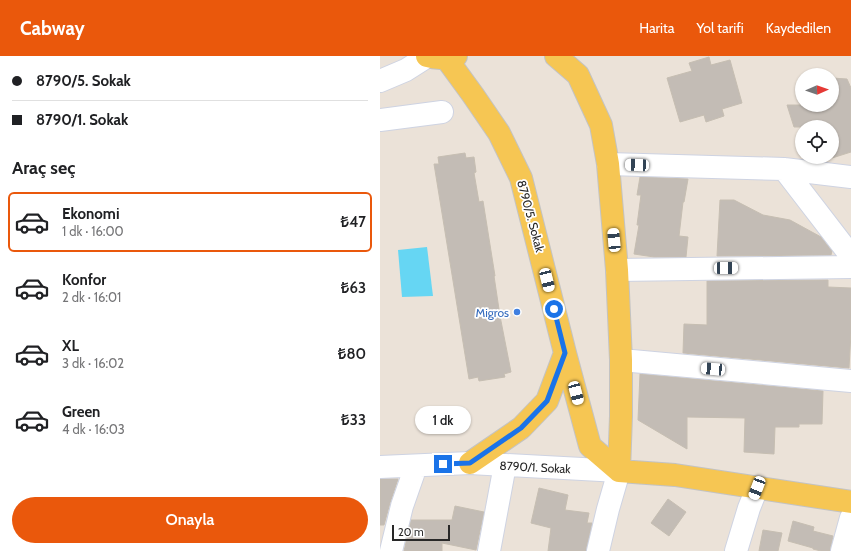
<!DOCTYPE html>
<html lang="tr">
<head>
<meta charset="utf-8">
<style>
  :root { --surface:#fff; --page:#f2f2f2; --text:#202124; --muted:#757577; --line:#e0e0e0; --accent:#ea580c }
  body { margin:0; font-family:Cabin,sans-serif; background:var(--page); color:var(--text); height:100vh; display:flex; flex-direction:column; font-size:15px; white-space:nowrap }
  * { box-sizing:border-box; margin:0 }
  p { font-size:13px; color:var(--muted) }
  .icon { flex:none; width:22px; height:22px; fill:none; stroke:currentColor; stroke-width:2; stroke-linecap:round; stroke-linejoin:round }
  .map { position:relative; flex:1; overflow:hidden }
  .panel { display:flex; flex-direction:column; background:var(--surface); width:380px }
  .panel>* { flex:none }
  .hud { display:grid; align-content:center; height:88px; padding:0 12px; background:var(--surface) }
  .needle { width:26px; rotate:88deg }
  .fabs { position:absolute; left:415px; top:12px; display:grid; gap:8px }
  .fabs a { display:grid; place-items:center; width:44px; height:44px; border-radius:50%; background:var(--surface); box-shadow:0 1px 3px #0004; font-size:20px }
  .scale { position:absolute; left:12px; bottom:10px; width:58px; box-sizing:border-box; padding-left:4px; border:2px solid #282828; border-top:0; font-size:11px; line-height:14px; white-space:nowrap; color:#282828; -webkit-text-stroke:3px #fff; paint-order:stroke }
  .end { position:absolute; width:18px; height:18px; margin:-9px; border:5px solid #1a73e8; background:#fff; box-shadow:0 0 0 2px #fff }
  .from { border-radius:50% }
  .bubble { position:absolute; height:28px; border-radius:14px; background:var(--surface); box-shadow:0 1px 3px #0004; font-size:13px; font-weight:600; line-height:28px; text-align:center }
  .car { position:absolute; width:12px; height:24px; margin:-12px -6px; border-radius:5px; box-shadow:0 0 3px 1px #0007; background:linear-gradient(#fff 24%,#345 0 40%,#fff 0 76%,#345 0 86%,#fff 0) }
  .hud b { display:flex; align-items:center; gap:14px; height:38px; font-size:15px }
  .hud b+b { border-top:1px solid var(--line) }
  .hud i { width:10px; height:10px; background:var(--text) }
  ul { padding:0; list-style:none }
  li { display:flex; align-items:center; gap:12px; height:60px; margin:0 8px 6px; padding:0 4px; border:2px solid transparent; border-radius:6px }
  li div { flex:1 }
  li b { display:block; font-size:15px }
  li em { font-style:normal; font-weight:600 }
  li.active { border-color:var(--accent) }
  li>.icon { width:36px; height:36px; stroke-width:1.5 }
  h2 { padding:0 12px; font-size:18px; line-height:48px }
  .button { display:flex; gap:8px; margin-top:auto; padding:8px 12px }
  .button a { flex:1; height:46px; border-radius:24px; background:var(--accent); color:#fff; font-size:16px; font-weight:600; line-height:46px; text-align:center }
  header { display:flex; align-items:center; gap:24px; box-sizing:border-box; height:56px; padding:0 20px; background:var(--accent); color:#fff }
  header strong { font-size:19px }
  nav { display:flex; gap:22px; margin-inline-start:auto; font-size:14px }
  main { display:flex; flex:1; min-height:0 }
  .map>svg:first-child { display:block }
  .water { fill:#66d6f3 }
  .building { fill:#c3bcb5; stroke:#c6beb2 }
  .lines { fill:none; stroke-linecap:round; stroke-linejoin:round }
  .minor-casing { stroke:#ced3e2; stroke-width:24 }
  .major-casing { stroke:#c3c3c3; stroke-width:24 }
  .minor { stroke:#fff; stroke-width:22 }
  .major { stroke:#f6c653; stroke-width:22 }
  .route { stroke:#1a73e8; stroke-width:5 }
  .shop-dot { fill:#3f7fe0; stroke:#fff; stroke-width:1.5 }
  .labels { text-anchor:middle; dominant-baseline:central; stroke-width:3.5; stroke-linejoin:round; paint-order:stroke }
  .street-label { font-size:12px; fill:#282828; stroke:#fff }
  .shop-label { font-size:12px; fill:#366cbe; stroke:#fff; text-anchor:end }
</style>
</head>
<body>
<header>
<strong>Cabway</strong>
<nav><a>Harita</a><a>Yol tarifi</a><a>Kaydedilen</a></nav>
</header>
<main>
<section class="panel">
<div class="hud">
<b><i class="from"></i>8790/5. Sokak</b>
<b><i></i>8790/1. Sokak</b>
</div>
<h2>Araç seç</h2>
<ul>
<li class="active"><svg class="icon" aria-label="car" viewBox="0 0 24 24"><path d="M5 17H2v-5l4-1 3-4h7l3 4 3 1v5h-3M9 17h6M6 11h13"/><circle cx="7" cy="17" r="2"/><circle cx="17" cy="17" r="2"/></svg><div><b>Ekonomi</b><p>1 dk · 16:00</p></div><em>₺47</em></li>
<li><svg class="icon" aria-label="car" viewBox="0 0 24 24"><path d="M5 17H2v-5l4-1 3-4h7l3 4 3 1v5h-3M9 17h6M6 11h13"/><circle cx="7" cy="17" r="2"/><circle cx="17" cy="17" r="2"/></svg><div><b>Konfor</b><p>2 dk · 16:01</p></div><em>₺63</em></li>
<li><svg class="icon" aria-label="car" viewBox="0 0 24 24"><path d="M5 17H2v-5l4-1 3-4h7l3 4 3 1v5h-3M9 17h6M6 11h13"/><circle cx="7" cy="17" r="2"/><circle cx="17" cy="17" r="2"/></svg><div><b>XL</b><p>3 dk · 16:02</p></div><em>₺80</em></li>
<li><svg class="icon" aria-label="car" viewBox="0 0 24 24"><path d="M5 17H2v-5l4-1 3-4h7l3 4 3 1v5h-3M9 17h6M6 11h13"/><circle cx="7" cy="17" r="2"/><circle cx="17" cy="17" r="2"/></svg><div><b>Green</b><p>4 dk · 16:03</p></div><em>₺33</em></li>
</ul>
<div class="button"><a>Onayla</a></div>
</section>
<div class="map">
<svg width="471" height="495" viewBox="0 0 471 495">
  <rect width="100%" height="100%" fill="#ebe2d8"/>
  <path class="water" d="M47,191L53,240L22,241L18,194Z"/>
  <path class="building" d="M329,1L331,9L350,4L362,47L342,53L344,60L326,66L324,59L300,66L287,22L312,15L309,7Z
    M452,22L467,23L471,32V96L452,102V71H414L407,49H452Z
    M85,97L86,102L94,101L96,116L94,117L99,146L103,145L115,220H114L120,260L131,316L124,318L125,321L99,325L98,321L89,323L54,108H59L58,101Z
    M260,121L308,123L304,146H303L299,180L308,181L306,201H274L254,198L259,169H257L261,139H257Z
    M340,144H354L383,159L410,164L441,181L452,195L451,199L337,200Z
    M448,224V231L471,232V277L469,312L303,297L304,268L327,269V225Z
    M260,318L443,335L442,368H419V371H395L394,398L364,396L365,362L307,361V393L258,364Z
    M0,423H18L10,447L4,469H0Z
    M159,432L188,439L185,454L209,457L207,467H212L206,495H168L171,472L151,467Z
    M288,443L306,456L289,480L271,467Z
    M75,450L104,456L96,494L62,487V495H24L31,464H72Z
    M413,465L434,471L433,475L453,480L450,495H441L433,493V492L408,485Z
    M383,474L402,477L398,495H379Z"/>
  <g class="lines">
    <defs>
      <path id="minor" d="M0,25L26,14L48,0
        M0,64L62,56
        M228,108L404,113L471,121
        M404,113L471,200
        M237,214L471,211
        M241,304L471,325
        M0,411L90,407L239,415L228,453L218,495
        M11,495L22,450L36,410
        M109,495L125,409
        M356,495L369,452L377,432
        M462,495L471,462"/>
      <path id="major" d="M47,0C57,3 65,2 76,0
        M176,0L198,19L221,69L228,108L237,214L241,304V360L239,415
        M66,2L93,39L119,77L141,122L185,297L210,390L239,415L295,419L471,446
        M90,407L141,372L167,345L185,297"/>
    </defs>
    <use href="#minor" class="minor-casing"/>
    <use href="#major" class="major-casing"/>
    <use href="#minor" class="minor"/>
    <use href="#major" class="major"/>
  </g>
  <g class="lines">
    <path class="route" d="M63,408L90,407L141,372L167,345L185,297L174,253"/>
  </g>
  <circle class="shop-dot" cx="137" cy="256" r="4"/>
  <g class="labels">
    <g class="street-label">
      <text transform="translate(151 160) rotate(75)">8790/5. Sokak</text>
      <text transform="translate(155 411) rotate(3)">8790/1. Sokak</text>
    </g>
    <g class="shop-label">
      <text x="129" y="256">Migros</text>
    </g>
  </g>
</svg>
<div class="fabs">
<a><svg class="needle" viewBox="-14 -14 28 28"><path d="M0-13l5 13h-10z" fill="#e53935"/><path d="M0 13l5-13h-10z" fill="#757577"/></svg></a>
<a><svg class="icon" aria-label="locate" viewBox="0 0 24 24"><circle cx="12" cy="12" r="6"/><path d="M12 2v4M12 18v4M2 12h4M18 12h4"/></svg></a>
</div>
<div class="scale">20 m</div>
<i class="end from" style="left:174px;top:253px"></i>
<i class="end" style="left:63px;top:408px"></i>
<div class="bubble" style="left:35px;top:350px;width:56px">1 dk</div>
<i class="car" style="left:257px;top:109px;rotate:272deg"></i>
<i class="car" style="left:234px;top:184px;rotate:355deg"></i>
<i class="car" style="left:346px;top:212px;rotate:89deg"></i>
<i class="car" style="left:167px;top:224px;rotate:166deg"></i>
<i class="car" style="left:333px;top:313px;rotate:275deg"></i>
<i class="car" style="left:196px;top:337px;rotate:165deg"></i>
<i class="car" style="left:377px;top:432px;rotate:201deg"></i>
</div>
</main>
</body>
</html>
